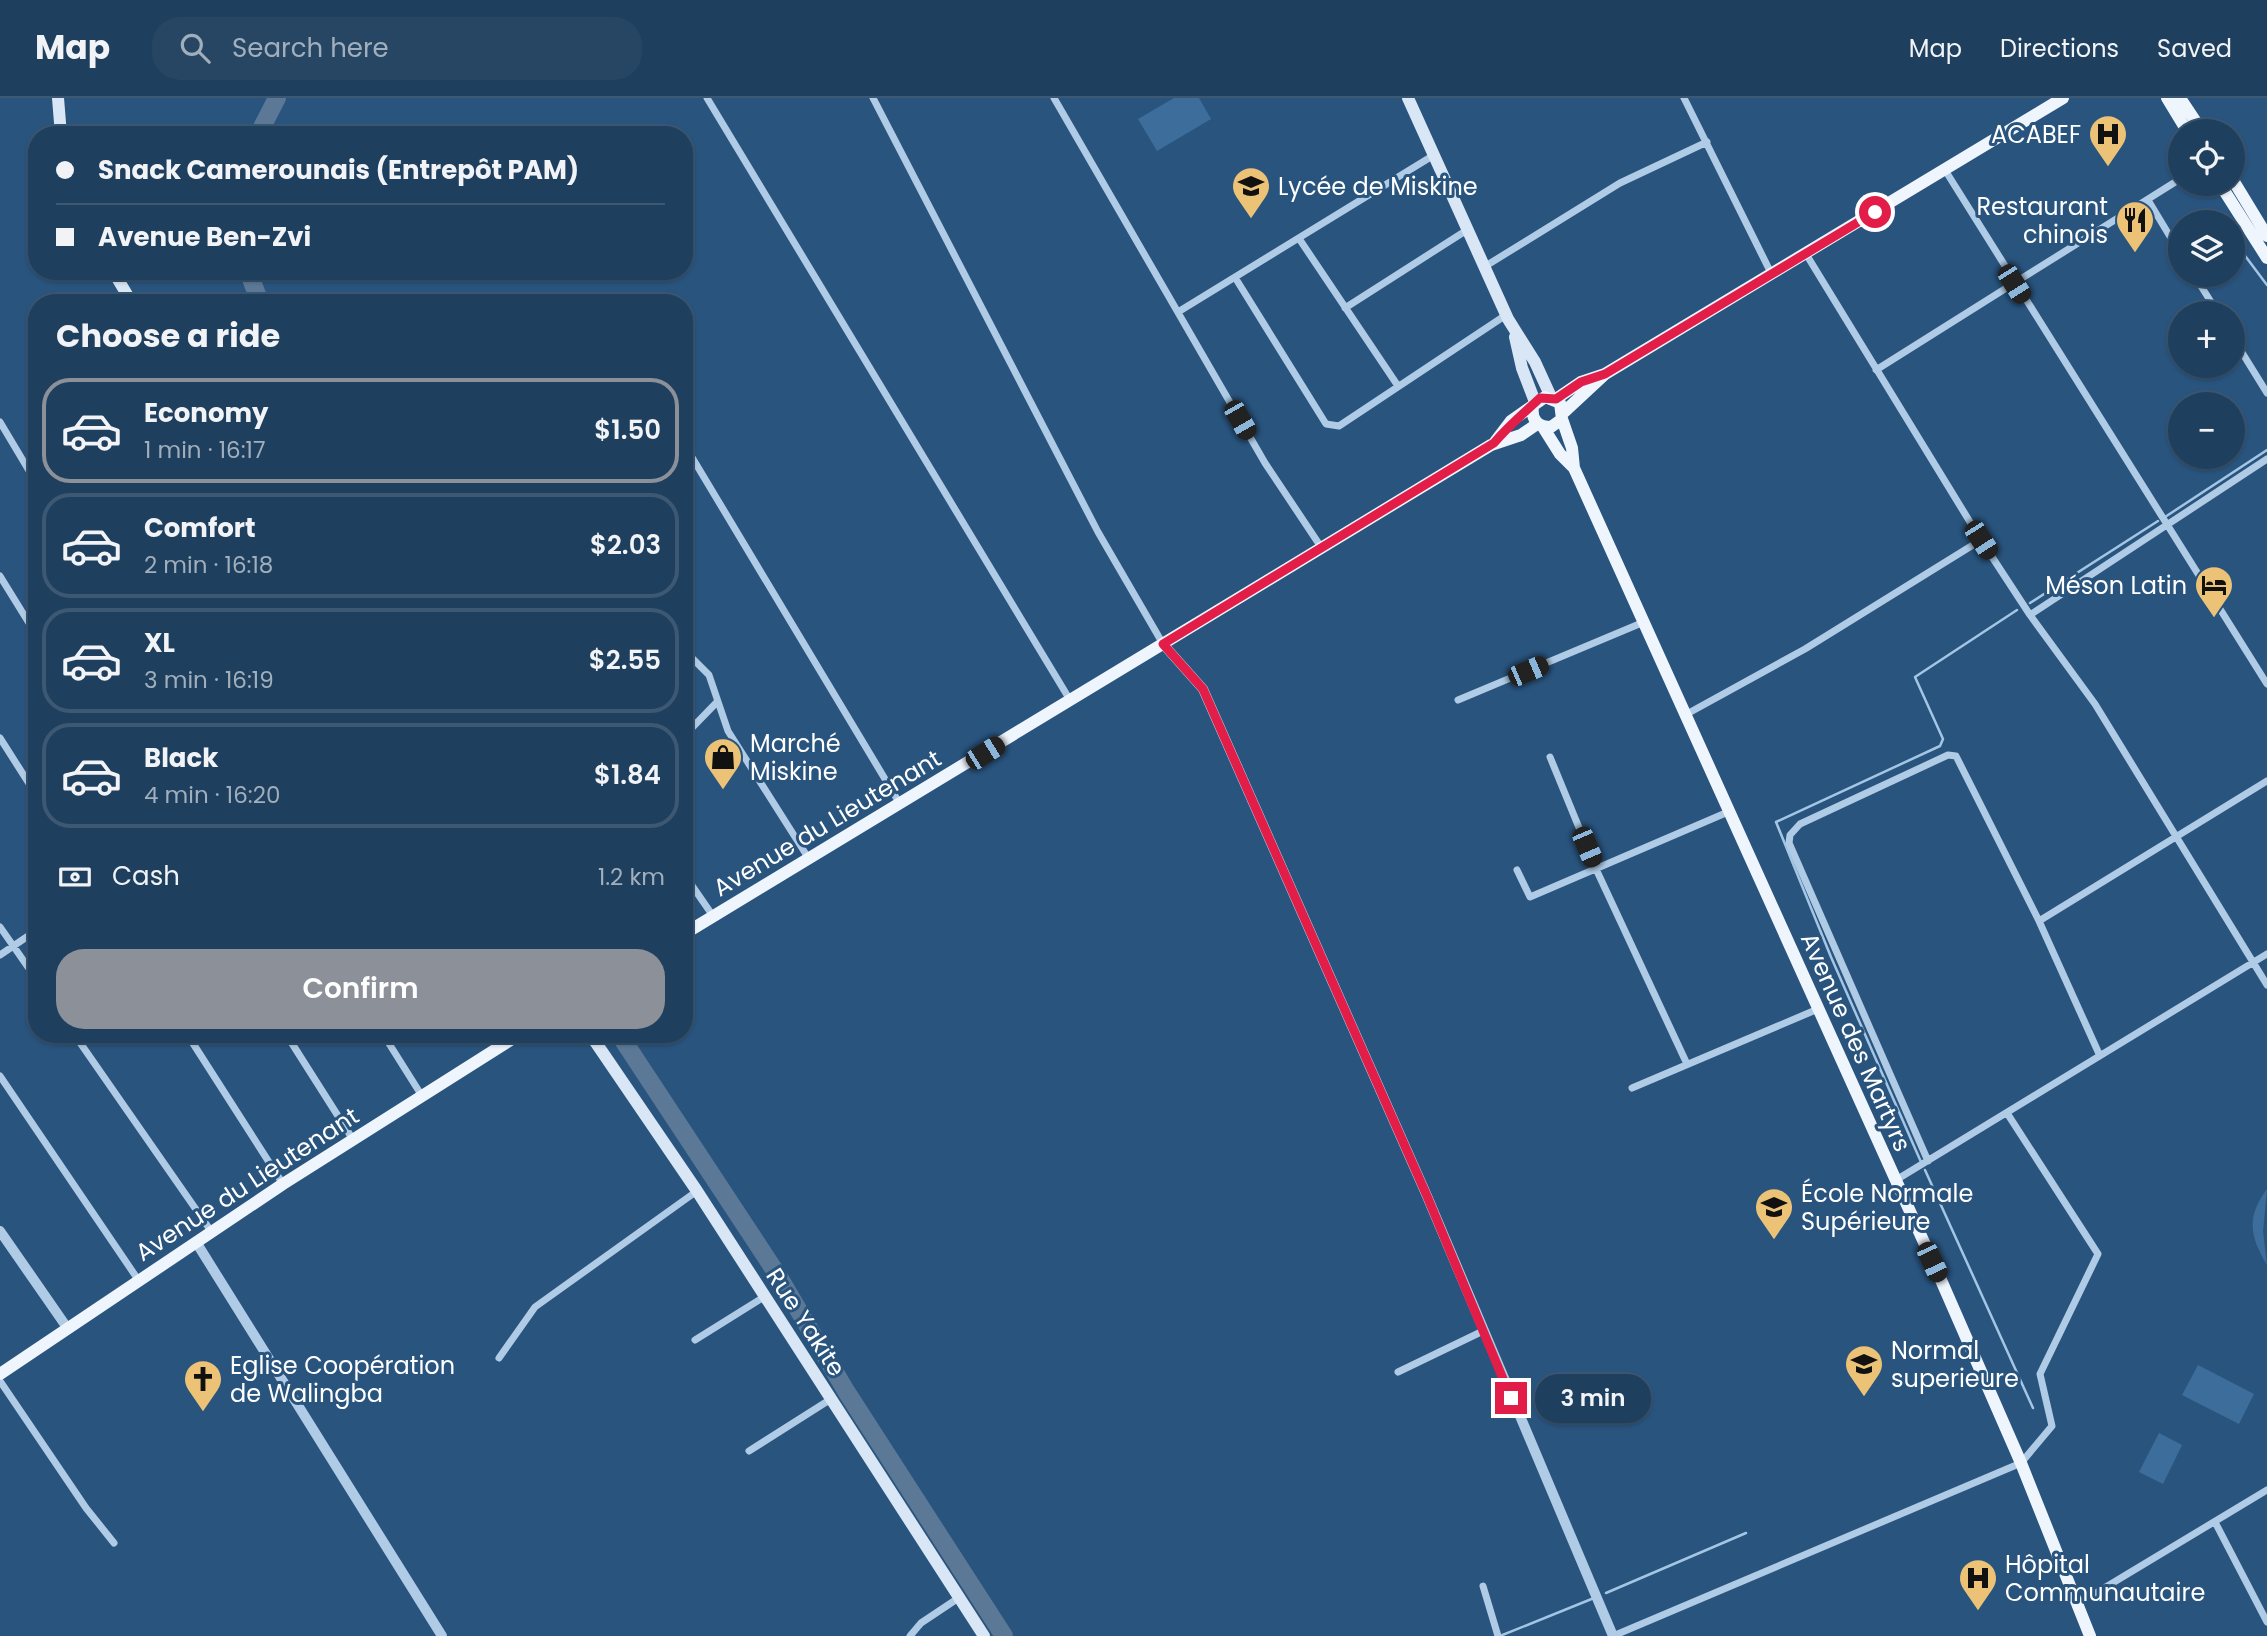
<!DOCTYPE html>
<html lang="en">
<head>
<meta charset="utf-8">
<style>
  :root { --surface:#1f3f5e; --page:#274664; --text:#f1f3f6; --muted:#a1afbc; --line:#3c5873; --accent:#8c9099 }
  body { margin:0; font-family:Poppins,sans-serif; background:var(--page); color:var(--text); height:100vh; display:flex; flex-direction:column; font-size:26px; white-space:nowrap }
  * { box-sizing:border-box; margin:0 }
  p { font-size:23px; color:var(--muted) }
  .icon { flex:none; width:38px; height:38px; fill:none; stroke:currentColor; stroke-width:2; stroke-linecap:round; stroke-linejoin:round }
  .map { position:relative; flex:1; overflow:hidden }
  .side { position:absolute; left:28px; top:196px; width:665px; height:749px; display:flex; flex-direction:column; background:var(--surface); border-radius:28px; box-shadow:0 2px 5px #0004,0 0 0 2px var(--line) }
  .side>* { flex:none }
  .guide { position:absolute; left:28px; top:28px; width:665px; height:154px; border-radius:28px; box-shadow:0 2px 5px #0004,0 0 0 2px var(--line); display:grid; align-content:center; height:154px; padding:0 28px; background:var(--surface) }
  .tools { position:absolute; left:2168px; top:21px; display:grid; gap:14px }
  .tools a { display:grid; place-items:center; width:77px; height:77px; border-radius:50%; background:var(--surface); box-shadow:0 2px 5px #0004,0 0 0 2px var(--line); font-size:35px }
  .end { position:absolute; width:32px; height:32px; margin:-16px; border:9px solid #e11d48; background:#fff; box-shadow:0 0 0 4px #fff }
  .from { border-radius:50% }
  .bubble { position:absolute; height:49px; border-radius:24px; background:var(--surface); box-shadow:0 2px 5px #0004,0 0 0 2px var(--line); font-size:23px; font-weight:600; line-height:49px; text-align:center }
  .car { position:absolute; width:21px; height:42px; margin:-21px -10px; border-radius:9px; box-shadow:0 0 5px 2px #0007; background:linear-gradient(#222 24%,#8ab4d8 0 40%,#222 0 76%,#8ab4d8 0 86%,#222 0) }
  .guide b { display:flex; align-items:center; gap:24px; height:66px; font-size:26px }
  .guide b+b { border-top:2px solid var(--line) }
  .guide i { width:18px; height:18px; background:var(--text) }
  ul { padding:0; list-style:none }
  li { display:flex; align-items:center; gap:21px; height:105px; margin:0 14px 10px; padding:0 14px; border:4px solid var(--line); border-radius:28px }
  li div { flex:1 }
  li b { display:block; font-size:26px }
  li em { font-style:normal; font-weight:600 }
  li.on { border-color:var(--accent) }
  li>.icon { width:63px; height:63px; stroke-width:1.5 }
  h2 { padding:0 28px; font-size:32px; line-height:84px }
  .pay { display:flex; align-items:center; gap:18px; height:77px; padding:0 28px; font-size:26px }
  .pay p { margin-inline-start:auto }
  .button { display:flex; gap:14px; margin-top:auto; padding:14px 28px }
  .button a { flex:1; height:80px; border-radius:28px; background:var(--accent); color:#fff; font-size:28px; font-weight:600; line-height:80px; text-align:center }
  header { display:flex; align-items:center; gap:42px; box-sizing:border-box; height:98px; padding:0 35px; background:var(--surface); border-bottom:2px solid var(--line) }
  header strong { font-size:33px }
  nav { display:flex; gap:38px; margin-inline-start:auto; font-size:24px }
  .search { width:490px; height:63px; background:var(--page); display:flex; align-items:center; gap:18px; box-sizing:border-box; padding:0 24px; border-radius:28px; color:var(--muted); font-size:26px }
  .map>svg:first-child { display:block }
  .green { fill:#3d6e9b }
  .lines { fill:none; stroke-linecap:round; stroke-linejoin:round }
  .stream { stroke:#a4c6e5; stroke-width:2.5 }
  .river { stroke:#5b7996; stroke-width:18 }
  .minor { stroke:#afcbe5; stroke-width:7 }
  .tertiary { stroke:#afcbe5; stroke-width:10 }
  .secondary { stroke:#d8e6f5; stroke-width:12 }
  .primary { stroke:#eff5fd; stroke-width:12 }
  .route { stroke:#e11d48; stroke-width:9 }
  .labels { text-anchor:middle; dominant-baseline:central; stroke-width:6; stroke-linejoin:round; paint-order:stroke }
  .poi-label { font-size:24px; fill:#fff; stroke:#29547e; text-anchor:start }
  .street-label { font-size:24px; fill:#fff; stroke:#29547e }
</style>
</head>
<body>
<header>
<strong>Map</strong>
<div class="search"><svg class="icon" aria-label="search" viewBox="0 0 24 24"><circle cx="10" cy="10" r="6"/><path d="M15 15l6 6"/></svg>Search here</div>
<nav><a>Map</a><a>Directions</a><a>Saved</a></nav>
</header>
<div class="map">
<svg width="2267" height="1538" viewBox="0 0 2267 1538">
  <rect width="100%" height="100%" fill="#29547e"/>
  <path class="green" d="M1174,0H1199L1211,21L1157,53L1138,21Z
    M2267,1091L2263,1133L2267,1167C2250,1139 2246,1119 2267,1091Z
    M2198,1267L2254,1296L2239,1326L2182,1297Z
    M2159,1335L2182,1347L2163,1386L2139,1374Z"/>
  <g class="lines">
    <path class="stream" d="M2234,143L2267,187
      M2165,419L2267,352
      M2030,505L2158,423
      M1921,1064L1831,859L1776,724L1940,648L1943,641L1915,579L2017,512
      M1925,1072L2033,1310
      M1606,1495L1746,1435
      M1500,1538L1594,1500"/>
    <path class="river" d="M258,37L277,0
      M248,173L258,199L266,205
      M619,936L779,1179L846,1293L1004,1538"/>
    <path class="minor" d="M707,0L1070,602
      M873,0L1098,434L1163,546
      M1054,0L1265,365L1321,449
      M1684,0L1772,177
      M1945,72L2267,586
      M2148,102L2180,155
      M1300,142L1398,288
      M1806,156L1981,442L2030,517L2095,606L2267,887
      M1484,169L1620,85L1707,44
      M2194,177L2218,215
      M1236,181L1326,326L1339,328L1506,217
      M1345,210L1467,132
      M1178,214L1434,57
      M2233,240L2267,295
      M1876,272L2180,81
      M0,324L37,386
      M684,346L900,706
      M0,478L37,538
      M2030,517L2267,361
      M684,552L709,577L728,633L809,761
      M1458,602L1644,524
      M1685,617L1805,551L1981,442
      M684,638L717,604
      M0,640L37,698
      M1550,659L1596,771L1687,966
      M1517,772L1530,799L1728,714
      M684,776L713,818
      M2039,823L2267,683
      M0,829L37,882
      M0,857L37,832
      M74,936L211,1133
      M187,936L283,1086
      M286,936L352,1040
      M383,936L422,998
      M0,978L139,1183
      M1632,990L1818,911
      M1928,1063L1789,745L1790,737L1800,726L1948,657L1956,658L2039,823L2100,958
      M1896,1082L2267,856
      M695,1242L764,1199
      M499,1260L535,1209L697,1093
      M1398,1274L1483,1233
      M0,1283L86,1410L114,1445
      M749,1353L831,1301
      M2215,1424L2267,1524
      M1483,1488L1498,1538
      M2076,1507L2267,1392
      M910,1538L921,1525L960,1499
      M1613,1538L2021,1365L2052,1328L2040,1276L2098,1156L2007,1015"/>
    <path class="tertiary" d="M1163,546L1203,591L1427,1098L1613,1538
      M0,1133L68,1231
      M196,1144L442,1538"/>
    <path class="secondary" d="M58,0L61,37
      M1408,0L1508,221L1535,264L1551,299
      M113,173L132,205
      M1515,239L1522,270L1535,304
      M590,936L697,1093L984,1538"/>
    <path class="primary" d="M2167,0L2187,33
      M2180,0L2202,33
      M2233,82L2267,138
      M2220,86L2267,160
      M1556,301L1581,284L1605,276L2063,0
      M1563,315L1605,276
      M1562,321L1572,350L1574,370L1941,1182L2021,1365L2090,1538
      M1543,329L1560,356L1574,370
      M1495,344L1511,323L1545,299L1560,305L1562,321L1551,329C1538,329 1531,322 1533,309
      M684,836L1491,347L1521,337L1537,326
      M0,1276L283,1086L520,936"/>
  </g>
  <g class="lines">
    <path class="route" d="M1511,1300L1427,1098L1203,591L1163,546L1494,345C1508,328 1524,315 1540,300L1556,301L1581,284L1605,276L1875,114"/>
  </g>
  <defs>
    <symbol id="hospital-pin" viewBox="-11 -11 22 30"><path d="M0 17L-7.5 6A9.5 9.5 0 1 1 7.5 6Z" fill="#ecc276" stroke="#29547e"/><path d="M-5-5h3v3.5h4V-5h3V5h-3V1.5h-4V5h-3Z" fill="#111"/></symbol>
    <symbol id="school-pin" viewBox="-11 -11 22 30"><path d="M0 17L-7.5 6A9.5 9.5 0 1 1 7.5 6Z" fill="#ecc276" stroke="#29547e"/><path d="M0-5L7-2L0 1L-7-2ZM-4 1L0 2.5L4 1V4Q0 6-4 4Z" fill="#111"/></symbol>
    <symbol id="restaurant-pin" viewBox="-11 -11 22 30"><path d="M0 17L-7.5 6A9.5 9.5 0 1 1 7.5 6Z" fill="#ecc276" stroke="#29547e"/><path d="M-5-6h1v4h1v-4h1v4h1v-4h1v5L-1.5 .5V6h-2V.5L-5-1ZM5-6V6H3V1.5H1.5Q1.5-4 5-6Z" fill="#111"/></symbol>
    <symbol id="hotel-pin" viewBox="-11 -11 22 30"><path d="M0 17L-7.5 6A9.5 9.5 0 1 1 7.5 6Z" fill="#ecc276" stroke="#29547e"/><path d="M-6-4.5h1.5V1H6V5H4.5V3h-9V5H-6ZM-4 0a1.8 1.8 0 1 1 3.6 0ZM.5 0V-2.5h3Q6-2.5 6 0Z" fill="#111"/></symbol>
    <symbol id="shop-pin" viewBox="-11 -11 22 30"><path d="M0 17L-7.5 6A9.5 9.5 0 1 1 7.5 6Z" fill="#ecc276" stroke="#29547e"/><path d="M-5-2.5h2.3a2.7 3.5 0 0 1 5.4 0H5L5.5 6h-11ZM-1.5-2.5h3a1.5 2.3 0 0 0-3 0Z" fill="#111"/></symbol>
    <symbol id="church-pin" viewBox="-11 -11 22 30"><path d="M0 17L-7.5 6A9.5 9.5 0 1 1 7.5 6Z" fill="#ecc276" stroke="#29547e"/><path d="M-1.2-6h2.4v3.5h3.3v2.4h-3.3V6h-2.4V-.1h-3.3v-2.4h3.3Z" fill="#111"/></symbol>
  </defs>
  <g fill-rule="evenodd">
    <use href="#hospital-pin" x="2086" y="14" width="44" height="60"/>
    <use href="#school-pin" x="1229" y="66" width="44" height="60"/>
    <use href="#restaurant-pin" x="2113" y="100" width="44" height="60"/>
    <use href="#hotel-pin" x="2192" y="465" width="44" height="60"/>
    <use href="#shop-pin" x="701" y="637" width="44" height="60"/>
    <use href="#school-pin" x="1752" y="1087" width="44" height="60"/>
    <use href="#school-pin" x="1842" y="1244" width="44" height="60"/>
    <use href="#church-pin" x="181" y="1259" width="44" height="60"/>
    <use href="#hospital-pin" x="1956" y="1458" width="44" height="60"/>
  </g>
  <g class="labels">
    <g class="poi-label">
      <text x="2081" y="36" text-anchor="end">ACABEF</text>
      <text x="1278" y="88">Lycée de Miskine</text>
      <text x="2108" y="108" text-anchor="end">Restaurant<tspan x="2108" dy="28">chinois</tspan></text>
      <text x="2187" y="487" text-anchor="end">Méson Latin</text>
      <text x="750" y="645">Marché<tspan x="750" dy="28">Miskine</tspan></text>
      <text x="1801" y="1095">École Normale<tspan x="1801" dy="28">Supérieure</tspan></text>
      <text x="1891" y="1252">Normal<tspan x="1891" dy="28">superieure</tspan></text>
      <text x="230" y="1267">Eglise Coopération<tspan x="230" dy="28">de Walingba</tspan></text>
      <text x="2005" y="1466">Hôpital<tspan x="2005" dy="28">Communautaire</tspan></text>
    </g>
    <g class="street-label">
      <text transform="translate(827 725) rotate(-31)">Avenue du Lieutenant</text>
      <text transform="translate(1856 944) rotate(66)">Avenue des Martyrs</text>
      <text transform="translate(247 1086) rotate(-33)">Avenue du Lieutenant</text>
      <text transform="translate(806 1224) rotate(57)">Rue Yakite</text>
    </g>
  </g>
</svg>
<div class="tools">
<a><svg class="icon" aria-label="locate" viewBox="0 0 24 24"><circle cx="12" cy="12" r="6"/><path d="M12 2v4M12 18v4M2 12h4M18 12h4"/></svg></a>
<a><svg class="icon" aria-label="layers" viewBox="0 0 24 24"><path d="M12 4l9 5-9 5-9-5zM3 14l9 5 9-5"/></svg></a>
<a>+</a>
<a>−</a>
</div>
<i class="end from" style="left:1875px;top:114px"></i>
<i class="end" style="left:1511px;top:1300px"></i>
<div class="bubble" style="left:1535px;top:1276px;width:116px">3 min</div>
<i class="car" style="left:2014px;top:186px;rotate:148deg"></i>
<i class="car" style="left:1240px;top:322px;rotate:150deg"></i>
<i class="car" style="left:1981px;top:442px;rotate:147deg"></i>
<i class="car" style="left:1528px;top:573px;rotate:67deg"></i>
<i class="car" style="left:985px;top:655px;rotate:58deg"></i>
<i class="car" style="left:1587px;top:749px;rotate:157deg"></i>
<i class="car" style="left:1932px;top:1164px;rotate:155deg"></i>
<div class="guide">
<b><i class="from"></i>Snack Camerounais (Entrepôt PAM)</b>
<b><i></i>Avenue Ben-Zvi</b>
</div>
<section class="side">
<h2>Choose a ride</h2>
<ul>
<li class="on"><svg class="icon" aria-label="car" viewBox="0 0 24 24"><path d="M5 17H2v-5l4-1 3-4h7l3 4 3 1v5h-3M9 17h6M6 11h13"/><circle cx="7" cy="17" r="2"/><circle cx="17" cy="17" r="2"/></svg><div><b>Economy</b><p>1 min · 16:17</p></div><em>$1.50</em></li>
<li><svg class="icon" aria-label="car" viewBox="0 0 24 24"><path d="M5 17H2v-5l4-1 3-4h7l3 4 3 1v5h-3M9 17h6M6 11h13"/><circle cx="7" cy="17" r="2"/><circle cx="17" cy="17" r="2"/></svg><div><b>Comfort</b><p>2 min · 16:18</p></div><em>$2.03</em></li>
<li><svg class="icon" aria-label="car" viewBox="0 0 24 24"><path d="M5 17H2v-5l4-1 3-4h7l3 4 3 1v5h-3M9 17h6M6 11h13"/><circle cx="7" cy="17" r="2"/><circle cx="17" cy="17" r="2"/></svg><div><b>XL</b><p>3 min · 16:19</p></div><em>$2.55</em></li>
<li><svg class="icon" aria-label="car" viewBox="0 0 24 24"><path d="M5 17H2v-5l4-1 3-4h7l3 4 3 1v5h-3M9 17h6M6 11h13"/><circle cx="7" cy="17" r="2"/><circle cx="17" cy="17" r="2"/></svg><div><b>Black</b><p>4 min · 16:20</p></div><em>$1.84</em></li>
</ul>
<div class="pay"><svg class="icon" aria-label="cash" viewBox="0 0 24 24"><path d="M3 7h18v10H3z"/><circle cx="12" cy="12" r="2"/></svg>Cash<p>1.2 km</p></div>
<div class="button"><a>Confirm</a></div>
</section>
</div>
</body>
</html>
